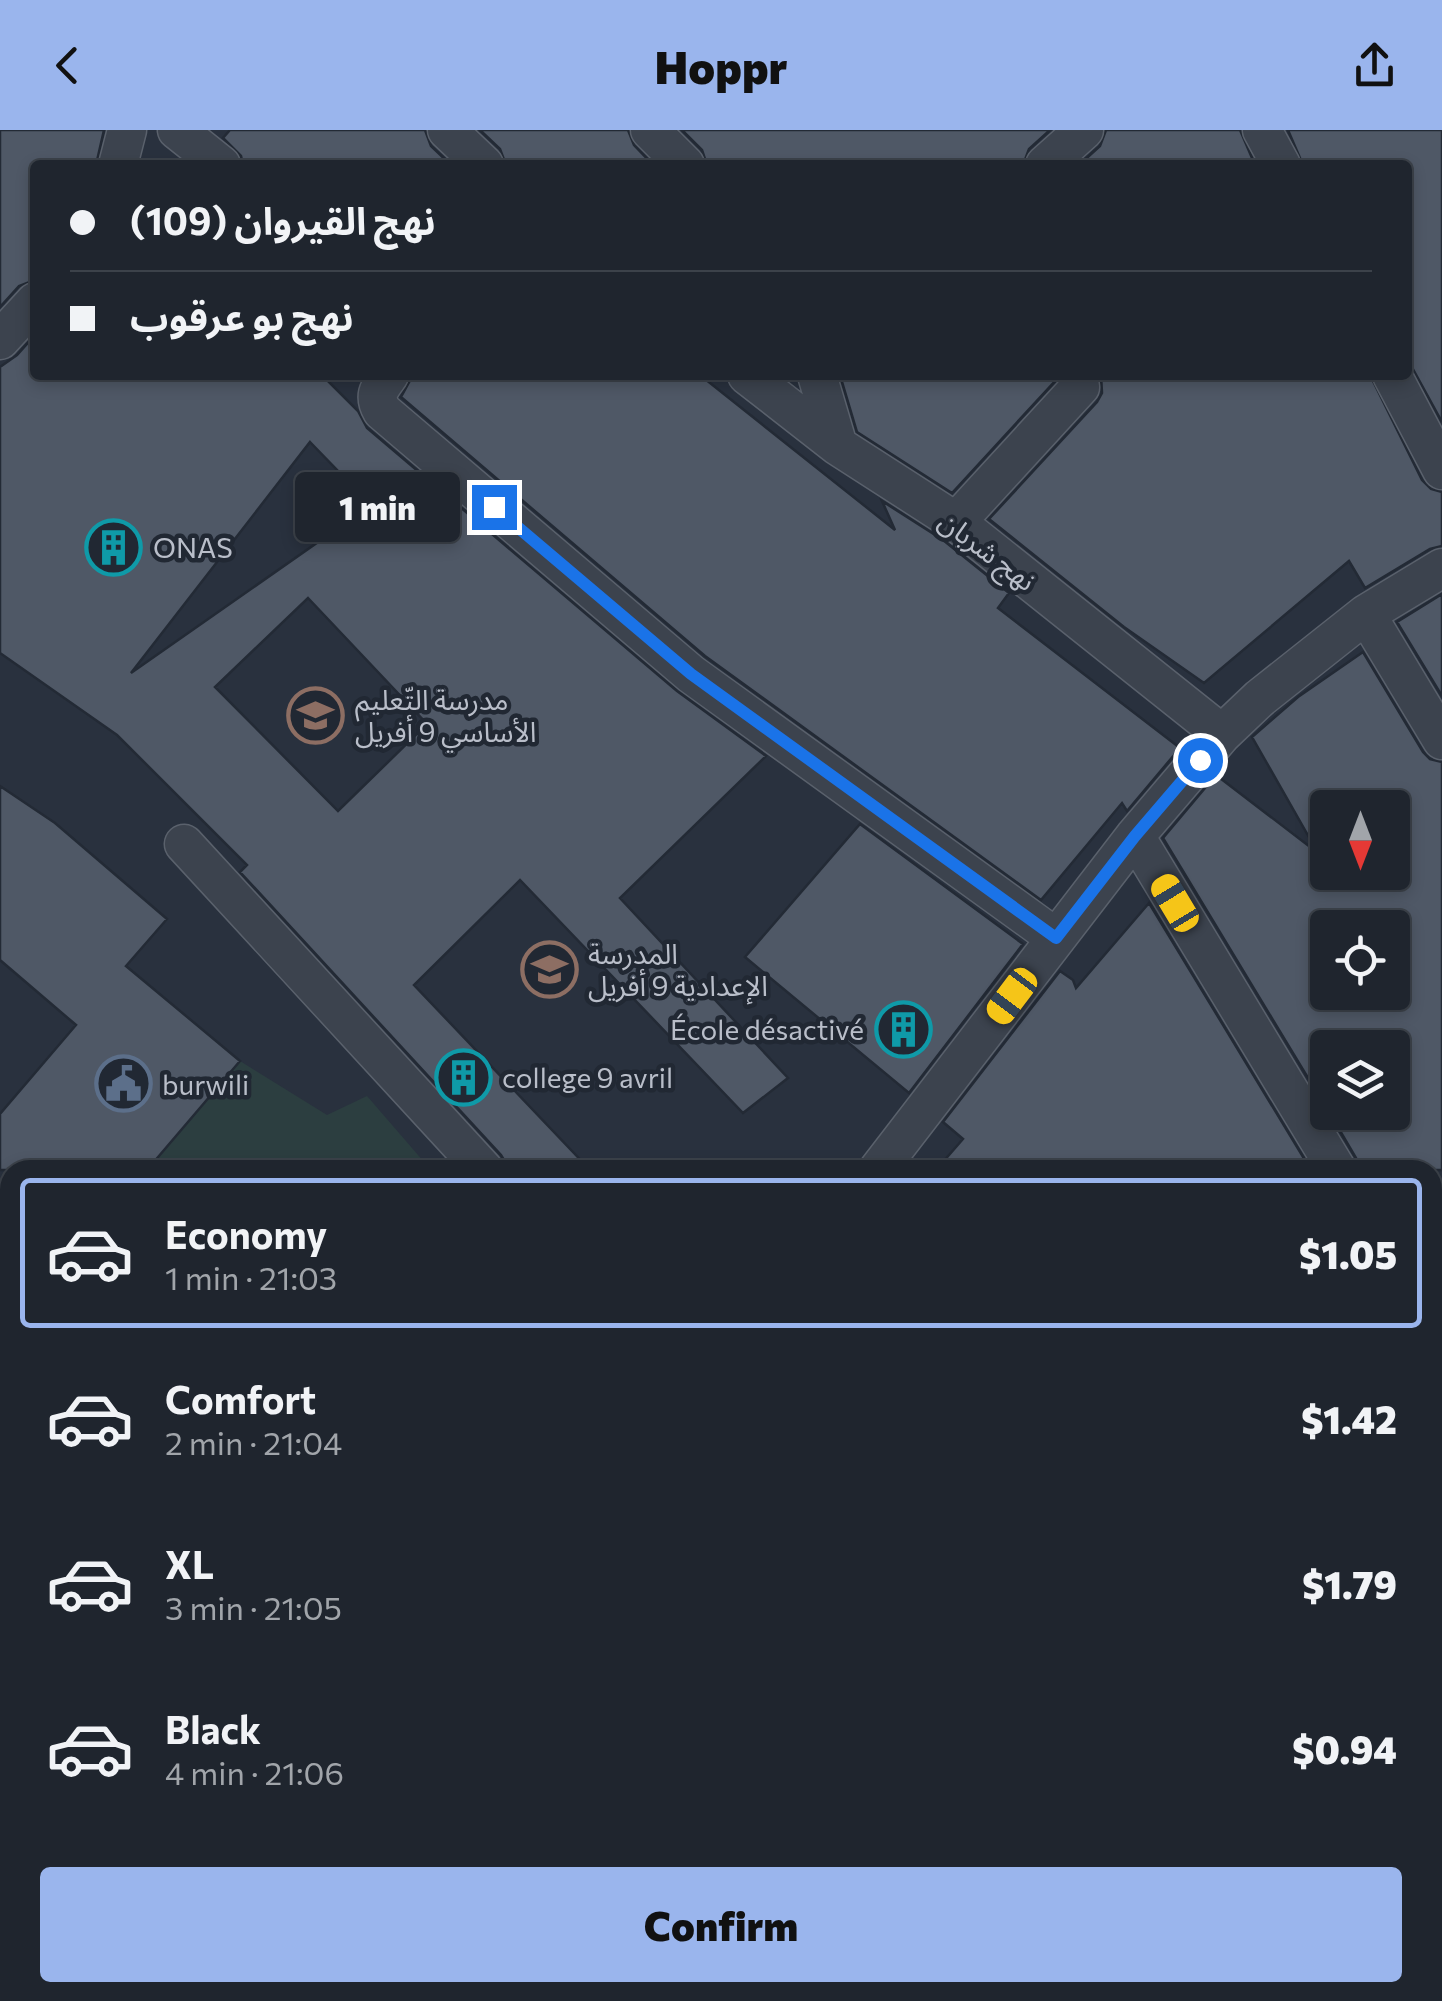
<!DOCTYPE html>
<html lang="en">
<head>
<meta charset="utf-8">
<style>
  :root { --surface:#1f252e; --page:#2c313a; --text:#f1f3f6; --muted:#a1a5aa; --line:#3c424a; --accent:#9ab5ed }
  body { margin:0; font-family:Commissioner,"Noto Sans Arabic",sans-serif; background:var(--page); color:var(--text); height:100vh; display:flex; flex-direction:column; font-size:38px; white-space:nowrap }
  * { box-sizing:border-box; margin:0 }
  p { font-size:32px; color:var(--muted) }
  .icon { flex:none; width:55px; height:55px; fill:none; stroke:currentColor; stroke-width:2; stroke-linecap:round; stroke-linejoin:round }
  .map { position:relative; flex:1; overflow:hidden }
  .panel { position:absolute; left:0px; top:1030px; width:1442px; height:842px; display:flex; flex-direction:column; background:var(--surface); border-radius:30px 30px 0 0; box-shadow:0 5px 15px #0003,0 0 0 2px var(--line) }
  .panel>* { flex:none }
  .hud { position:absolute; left:30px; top:30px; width:1382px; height:220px; border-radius:10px; box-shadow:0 5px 15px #0003,0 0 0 2px var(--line); display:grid; align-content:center; height:220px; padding:0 40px; background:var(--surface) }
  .needle { width:65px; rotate:180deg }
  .controls { position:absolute; left:1310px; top:660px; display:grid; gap:20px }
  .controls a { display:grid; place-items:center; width:100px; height:100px; border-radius:10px; background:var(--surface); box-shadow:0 5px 15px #0003,0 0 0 2px var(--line); font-size:50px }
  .end { position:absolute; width:45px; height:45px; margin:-22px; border:12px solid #1a73e8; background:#fff; box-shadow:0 0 0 5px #fff }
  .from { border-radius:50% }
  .bubble { position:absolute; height:70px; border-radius:10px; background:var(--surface); box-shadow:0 5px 15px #0003,0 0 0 2px var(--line); font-size:32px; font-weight:800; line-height:70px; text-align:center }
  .car { position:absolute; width:30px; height:60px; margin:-30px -15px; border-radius:12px; box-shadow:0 0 8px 2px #0007; background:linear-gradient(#f5c518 24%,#345 0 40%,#f5c518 0 76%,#345 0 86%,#f5c518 0) }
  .hud b { display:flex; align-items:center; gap:35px; height:95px; font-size:38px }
  .hud b+b { border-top:2px solid var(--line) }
  .hud i { width:25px; height:25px; background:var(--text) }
  ul { padding:18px 0 0; list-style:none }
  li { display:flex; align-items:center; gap:30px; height:150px; margin:0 20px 15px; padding:0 20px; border:5px solid transparent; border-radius:10px }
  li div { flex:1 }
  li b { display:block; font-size:38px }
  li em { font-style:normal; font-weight:800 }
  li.active { border-color:var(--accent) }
  li>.icon { width:90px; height:90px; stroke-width:1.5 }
  .cta { display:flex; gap:20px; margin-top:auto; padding:20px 40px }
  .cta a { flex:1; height:115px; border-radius:10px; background:var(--accent); color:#111; font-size:40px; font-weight:800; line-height:115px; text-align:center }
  header { display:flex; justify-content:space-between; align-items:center; height:130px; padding:0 40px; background:var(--accent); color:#111; font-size:45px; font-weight:800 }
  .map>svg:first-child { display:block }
  .green { fill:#2c3e40 }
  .water { fill:#414d65 }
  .building { fill:#4f5866; stroke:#232a35; stroke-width:2.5; fill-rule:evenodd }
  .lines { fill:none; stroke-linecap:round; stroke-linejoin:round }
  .minor-casing { stroke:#5a616c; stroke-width:41 }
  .minor { stroke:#3c434e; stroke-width:38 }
  .route { stroke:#1a73e8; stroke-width:12 }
  .labels { text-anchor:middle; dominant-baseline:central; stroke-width:9; stroke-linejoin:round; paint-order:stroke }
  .poi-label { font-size:28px; fill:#b9bec9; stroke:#212833; text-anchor:start }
  .street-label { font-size:28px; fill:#b9bec9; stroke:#212833 }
</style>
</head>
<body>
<header><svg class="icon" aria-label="back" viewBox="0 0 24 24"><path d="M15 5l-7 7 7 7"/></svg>Hoppr<svg class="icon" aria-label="share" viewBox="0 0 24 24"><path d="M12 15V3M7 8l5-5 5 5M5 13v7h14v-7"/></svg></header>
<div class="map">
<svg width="1442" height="1871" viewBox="0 0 1442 1871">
  <rect width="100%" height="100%" fill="#29313e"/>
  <path class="green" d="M240,931L327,985L367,966L431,1040H147Z
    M0,1310L10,1318V1828L0,1837Z"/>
  <path class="water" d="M0,1704L10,1712V1828L0,1837Z"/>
  <path class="building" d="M0,0H104L96,35H35V150L19,156L0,177Z
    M230,0H425L431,16L451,35H243L241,26L223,8Z
    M480,0H628L634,15L653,35H506L500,19Z
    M682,0H1050L1029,19L1023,35H707L702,20Z
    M1106,0H1240L1255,35H1079L1100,16Z
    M1288,0H1442V292L1408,230V35H1303Z
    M35,205V245H322L358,281L367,298L677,561L766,626L620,768L788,948L743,983L520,750L414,855L590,1040H510L501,1025L240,742L247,735L117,605L0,523V237L17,225ZM310,312L371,375L131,543ZM308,468L427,594L338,681L215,557Z
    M413,245H700L895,400L882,371L943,410L1009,463L998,478L1180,618L1127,681L1122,673L1041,770L705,526L401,267Z
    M840,245H1056V250L952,363L857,302Z
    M1101,245H1370L1422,350L1431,359L1442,362V416L1430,419L1365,458L1349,431L1204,553L1124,497L989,389L1097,272L1102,263Z
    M1442,464V566L1397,492Z
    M1363,522L1423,622L1430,629L1442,632V1040H1359L1356,1028L1329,982H1392V918H1328V981L1163,708L1216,645L1318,723L1252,607L1298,567ZM1328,678H1392V742H1328ZM1328,798H1392V862H1328Z
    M0,656L55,693L167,789L126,836L240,931L147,1040H0V984L76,895L0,830Z
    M860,694L1023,814L909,963L745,827Z
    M1149,773L1311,1040H936L963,1009L943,992L1060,841L1073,850L1076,858Z"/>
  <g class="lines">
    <defs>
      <path id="minor" d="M177,0L221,35
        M447,0L484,35
        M650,0L685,35
        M1262,0L1281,35
        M118,35L127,0
        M1045,35L1084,0
        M0,210L35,172
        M389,245C379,259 373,265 382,281L691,544L1056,808
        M747,245L838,316L956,392L1222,604
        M817,245L838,316
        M1392,245L1442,340
        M956,392L1080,257L1078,245
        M1366,484L1442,610
        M1135,706L1337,1040
        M184,714L484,1040
        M878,1040L1135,706L1222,604L1260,568L1366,484L1442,438
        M1432,1191L1442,1206
        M0,1213L10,1222
        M1432,1615L1442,1605
        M276,1862L282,1871
        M529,1862L534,1871
        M1250,1862L1252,1871
        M53,1871L62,1862
        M749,1871L764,1862
        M1100,1871L1124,1862"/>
    </defs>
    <use href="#minor" class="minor-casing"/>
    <use href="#minor" class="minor"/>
  </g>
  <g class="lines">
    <path class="route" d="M494,377L691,544L1056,808L1135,706L1200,630"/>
  </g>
  <defs>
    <symbol id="building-ring" viewBox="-11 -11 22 22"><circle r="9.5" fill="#212833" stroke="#0f9aa8" stroke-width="1.5"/><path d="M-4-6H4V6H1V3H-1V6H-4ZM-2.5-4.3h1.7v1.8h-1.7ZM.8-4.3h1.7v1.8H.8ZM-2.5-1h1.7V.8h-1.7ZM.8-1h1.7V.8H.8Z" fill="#0f9aa8"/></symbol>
    <symbol id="school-ring" viewBox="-11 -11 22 22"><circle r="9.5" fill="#212833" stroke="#8d6e63" stroke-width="1.5"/><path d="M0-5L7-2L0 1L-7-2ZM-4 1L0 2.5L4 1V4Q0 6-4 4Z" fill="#8d6e63"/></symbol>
    <symbol id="civic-ring" viewBox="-11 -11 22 22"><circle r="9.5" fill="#212833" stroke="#5c6f8a" stroke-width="1.5"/><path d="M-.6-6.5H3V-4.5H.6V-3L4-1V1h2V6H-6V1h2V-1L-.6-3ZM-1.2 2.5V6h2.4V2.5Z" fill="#5c6f8a"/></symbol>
  </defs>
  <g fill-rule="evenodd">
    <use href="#building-ring" x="82" y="386" width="63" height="63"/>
    <use href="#school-ring" x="284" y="554" width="63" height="63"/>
    <use href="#school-ring" x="518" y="808" width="63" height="63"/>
    <use href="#building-ring" x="872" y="868" width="63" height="63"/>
    <use href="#building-ring" x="432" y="916" width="63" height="63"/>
    <use href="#civic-ring" x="92" y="922" width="63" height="63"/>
  </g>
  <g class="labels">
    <g class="poi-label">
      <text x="153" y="417">ONAS</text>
      <text x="355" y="569">مدرسة التّعليم<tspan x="355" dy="32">الأساسي 9 أفريل</tspan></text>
      <text x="588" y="823">المدرسة<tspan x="588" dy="32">الإعدادية 9 أفريل</tspan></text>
      <text x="864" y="899" text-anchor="end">École désactivé</text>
      <text x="502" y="947">college 9 avril</text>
      <text x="162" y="954">burwili</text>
    </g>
    <g class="street-label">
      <text transform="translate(988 420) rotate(37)">نهج شربان</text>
    </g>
  </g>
</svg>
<div class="controls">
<a><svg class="needle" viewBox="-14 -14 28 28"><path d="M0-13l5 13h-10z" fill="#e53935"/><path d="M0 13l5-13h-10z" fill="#a1a5aa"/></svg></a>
<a><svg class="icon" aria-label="locate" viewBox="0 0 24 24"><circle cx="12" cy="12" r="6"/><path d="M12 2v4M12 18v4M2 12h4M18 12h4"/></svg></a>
<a><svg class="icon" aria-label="layers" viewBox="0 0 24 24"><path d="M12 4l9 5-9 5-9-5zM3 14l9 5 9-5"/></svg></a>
</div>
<i class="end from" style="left:1200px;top:630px"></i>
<i class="end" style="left:494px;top:377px"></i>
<div class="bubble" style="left:295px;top:342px;width:165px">1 min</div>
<i class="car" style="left:1175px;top:773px;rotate:329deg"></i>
<i class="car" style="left:1012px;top:866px;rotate:217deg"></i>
<div class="hud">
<b><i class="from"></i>نهج القيروان (109)</b>
<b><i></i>نهج بو عرقوب</b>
</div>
<section class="panel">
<ul>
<li class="active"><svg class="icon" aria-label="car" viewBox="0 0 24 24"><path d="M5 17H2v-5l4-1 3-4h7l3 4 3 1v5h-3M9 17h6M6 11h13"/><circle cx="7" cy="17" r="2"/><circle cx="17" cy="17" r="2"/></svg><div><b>Economy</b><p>1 min · 21:03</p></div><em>$1.05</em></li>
<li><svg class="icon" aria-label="car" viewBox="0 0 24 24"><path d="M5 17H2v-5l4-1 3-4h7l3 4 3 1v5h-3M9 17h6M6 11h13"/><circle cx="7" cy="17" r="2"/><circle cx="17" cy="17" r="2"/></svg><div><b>Comfort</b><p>2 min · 21:04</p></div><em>$1.42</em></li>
<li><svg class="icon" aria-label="car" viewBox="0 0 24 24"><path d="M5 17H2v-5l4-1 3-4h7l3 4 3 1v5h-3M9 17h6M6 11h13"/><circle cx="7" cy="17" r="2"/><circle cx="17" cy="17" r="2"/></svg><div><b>XL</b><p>3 min · 21:05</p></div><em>$1.79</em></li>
<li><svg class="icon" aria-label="car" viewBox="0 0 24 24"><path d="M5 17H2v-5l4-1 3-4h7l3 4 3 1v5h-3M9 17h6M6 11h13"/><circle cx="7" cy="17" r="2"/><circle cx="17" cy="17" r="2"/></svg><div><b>Black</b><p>4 min · 21:06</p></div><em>$0.94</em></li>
</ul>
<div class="cta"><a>Confirm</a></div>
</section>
</div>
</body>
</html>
